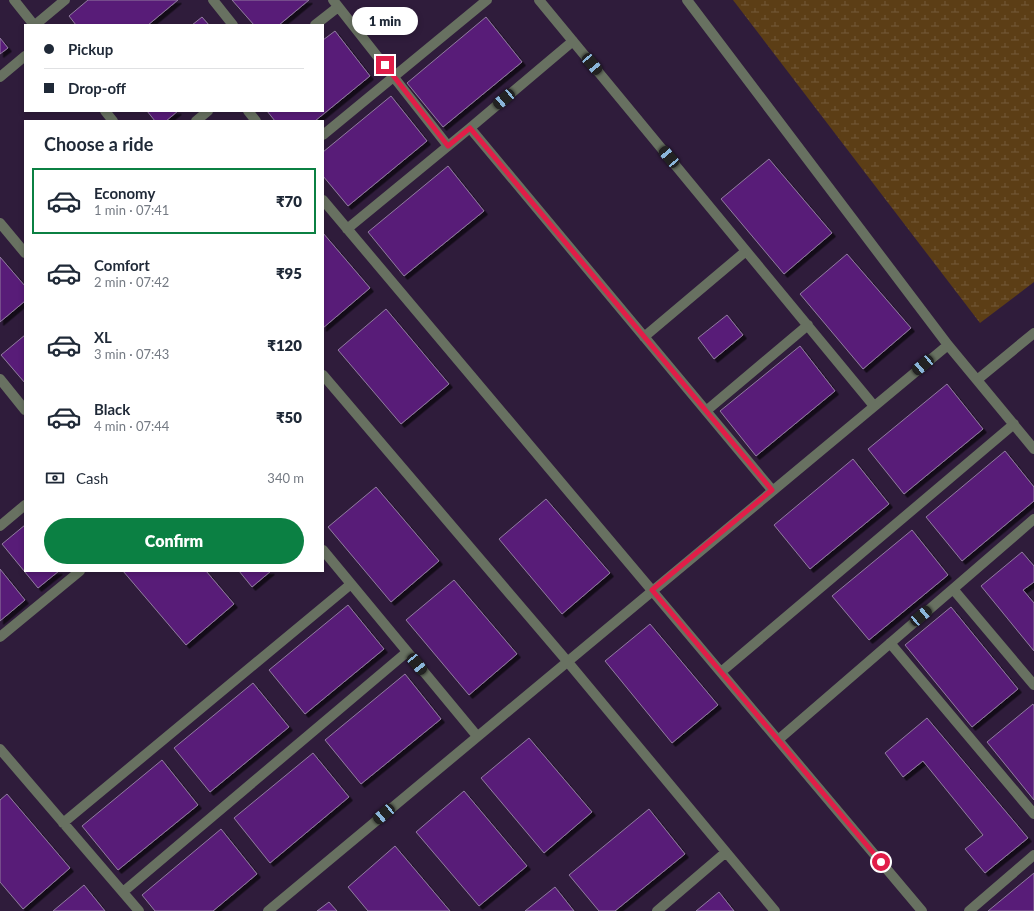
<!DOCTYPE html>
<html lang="en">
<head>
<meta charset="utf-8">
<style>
  :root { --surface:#fff; --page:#f2f2f3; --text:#1f2937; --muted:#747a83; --line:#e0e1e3; --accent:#0b8043 }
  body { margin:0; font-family:Lato,sans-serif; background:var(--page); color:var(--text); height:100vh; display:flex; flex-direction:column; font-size:15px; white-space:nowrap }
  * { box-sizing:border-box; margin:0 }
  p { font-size:13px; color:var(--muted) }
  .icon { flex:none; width:22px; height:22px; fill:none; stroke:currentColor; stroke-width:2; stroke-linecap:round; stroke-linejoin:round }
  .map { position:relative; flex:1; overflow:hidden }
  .side { position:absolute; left:24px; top:120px; width:300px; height:452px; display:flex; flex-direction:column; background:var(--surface); border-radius:0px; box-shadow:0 2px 6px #0003 }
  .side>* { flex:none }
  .top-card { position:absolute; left:24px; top:24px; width:300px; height:88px; border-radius:0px; box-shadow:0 2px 6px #0003; display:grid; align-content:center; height:88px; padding:0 20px; background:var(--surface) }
  .end { position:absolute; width:18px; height:18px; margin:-9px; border:5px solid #e11d48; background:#fff; box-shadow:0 0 0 2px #fff }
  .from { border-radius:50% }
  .bubble { position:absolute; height:28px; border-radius:14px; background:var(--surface); box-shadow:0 2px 6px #0003; font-size:13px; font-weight:800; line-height:28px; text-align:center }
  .car { position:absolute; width:12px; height:24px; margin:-12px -6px; border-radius:5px; box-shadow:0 0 3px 1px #0007; background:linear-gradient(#222 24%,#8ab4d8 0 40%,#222 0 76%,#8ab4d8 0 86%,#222 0) }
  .top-card b { display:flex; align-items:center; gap:14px; height:38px; font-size:15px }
  .top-card b+b { border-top:1px solid var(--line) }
  .top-card i { width:10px; height:10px; background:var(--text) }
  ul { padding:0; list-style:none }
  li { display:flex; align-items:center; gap:12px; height:66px; margin:0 8px 6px; padding:0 12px; border:2px solid transparent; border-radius:0px }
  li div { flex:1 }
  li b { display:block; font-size:15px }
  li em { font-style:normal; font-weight:800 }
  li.on { border-color:var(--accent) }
  li>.icon { width:36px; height:36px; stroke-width:1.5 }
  h2 { padding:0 20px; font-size:18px; line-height:48px }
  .pay { display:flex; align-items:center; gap:10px; height:44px; padding:0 20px; font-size:15px }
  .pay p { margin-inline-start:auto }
  .button { display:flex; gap:8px; margin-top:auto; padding:8px 20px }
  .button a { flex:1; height:46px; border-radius:24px; background:var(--accent); color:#fff; font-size:16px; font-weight:800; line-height:46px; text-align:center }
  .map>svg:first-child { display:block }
  .wetland { fill:url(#wetland-marsh) }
  .building { fill:#591f78; stroke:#917ba0; filter:url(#shadow) }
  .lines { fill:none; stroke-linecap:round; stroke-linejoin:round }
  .minor { stroke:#687161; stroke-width:10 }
  .route { stroke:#e11d48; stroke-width:5 }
</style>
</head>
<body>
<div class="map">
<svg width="1034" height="911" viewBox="0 0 1034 911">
  <defs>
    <pattern id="wetland-marsh" width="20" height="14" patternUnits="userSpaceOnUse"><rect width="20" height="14" fill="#5c3e16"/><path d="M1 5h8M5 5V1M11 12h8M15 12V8" fill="none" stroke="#745a39"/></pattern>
    <filter id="shadow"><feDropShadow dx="3.5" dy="3.5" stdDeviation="0" flood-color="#0009"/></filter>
  </defs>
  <rect width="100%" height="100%" fill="#2f1c3b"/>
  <path class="wetland" d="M733,0H1034V282L980,323Z"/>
  <path class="building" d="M88,0H178L148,25H76L69,16Z
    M232,0H309L279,25H254Z
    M202,17L209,25H192Z
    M486,17L522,62L443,127L407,83Z
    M335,31L370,76L315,121H275L267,111H323V40Z
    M0,38L8,48L0,54Z
    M391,96L427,141L348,206L323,176V152Z
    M147,111H178L166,121H155Z
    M769,159L832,233L784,274L721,199Z
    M448,166L484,211L404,276L368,232Z
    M323,233L370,288L323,328Z
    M847,254L911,328L863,369L800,294Z
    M0,257L25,286V301L0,322Z
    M386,309L449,384L401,424L338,350Z
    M727,315L743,335L714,359L698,338Z
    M25,335V383L1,355Z
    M800,346L835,391L756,456L720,411Z
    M947,384L983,429L904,494L868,449Z
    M1005,451L1034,487V501L962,561L926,517Z
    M853,459L889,504L810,569L774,525Z
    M376,487L439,561L391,602L328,527Z
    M546,499L610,573L562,614L499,539Z
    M25,525V571H59L38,588L2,544Z
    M912,530L948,575L869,640L832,596Z
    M1022,552L1034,566V582L1023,590L1034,603V651L981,586Z
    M0,569L25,600L0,621Z
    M123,571H206L234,604L186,645Z
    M239,571H271L252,587Z
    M454,580L517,654L469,695L406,620Z
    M348,605L384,649L305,714L269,670Z
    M951,607L1018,689L972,727L905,645Z
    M650,624L718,705L672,743L605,661Z
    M405,674L441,719L361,784L325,740Z
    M253,683L289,727L210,792L174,748Z
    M1033,704L1034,706V800L987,742Z
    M927,718L1028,838L985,873L965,849L983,835L923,761L903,777L885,753Z
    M529,738L592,812L544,853L481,778Z
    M313,753L349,797L270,863L234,818Z
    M162,760L198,805L118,870L82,826Z
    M464,791L527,866L479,906L416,832Z
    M7,794L70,868L23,909L0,882V800Z
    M649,809L685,854L615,911H599L569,875Z
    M221,829L257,874L213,911H155L142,895Z
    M395,846L450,911H368L348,887Z
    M1034,873V911H988Z
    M84,885L105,911H53Z
    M555,887L574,911H525Z
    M719,892L734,911H696Z
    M329,902L337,911H317Z"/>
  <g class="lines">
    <path class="minor" d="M14,0L34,25
      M213,0L233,25
      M333,0L448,146
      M539,0L874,406
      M687,0L948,345L1034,449
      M35,25L65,0
      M315,25L338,7
      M0,77L25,56
      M105,111L113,121
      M248,111L256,121
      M196,121L208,111
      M470,128L772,490
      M323,135L487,0
      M323,200L922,911
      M0,223L25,253
      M347,229L470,128L573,41
      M644,337L746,251
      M323,375L567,661L775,911
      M0,379L25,410
      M977,380L1034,333
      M706,411L808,325
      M0,526L25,505
      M323,550L477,736
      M953,589L1034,685
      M0,637L80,571
      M890,643L1034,814
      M721,672L1014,424
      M778,740L1034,519
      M0,749L139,911
      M63,823L351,584
      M123,892L407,652
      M268,911L948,345
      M657,911L726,852
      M969,911L1034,855"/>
  </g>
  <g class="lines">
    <path class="route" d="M385,65L448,146L470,128L772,490L652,590L881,862"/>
  </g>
</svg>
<i class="end from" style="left:881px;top:862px"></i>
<i class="end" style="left:385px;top:65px"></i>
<div class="bubble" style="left:352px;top:7px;width:66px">1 min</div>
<i class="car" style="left:592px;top:64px;rotate:140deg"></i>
<i class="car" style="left:504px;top:99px;rotate:230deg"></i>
<i class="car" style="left:669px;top:157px;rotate:320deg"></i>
<i class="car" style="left:923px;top:365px;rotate:230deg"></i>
<i class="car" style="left:921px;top:616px;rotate:50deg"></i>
<i class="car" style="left:417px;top:664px;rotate:141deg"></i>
<i class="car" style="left:384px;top:814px;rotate:230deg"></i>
<div class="top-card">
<b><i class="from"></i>Pickup</b>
<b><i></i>Drop-off</b>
</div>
<section class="side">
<h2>Choose a ride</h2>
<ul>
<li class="on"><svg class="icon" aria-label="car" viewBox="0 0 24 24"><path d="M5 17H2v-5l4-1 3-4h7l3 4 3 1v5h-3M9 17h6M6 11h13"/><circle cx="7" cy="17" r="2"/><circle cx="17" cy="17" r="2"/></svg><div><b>Economy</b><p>1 min · 07:41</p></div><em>₹70</em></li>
<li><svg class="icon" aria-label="car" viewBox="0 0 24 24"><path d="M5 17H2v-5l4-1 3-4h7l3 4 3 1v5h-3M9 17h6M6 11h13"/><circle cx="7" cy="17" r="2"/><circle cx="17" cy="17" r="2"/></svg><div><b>Comfort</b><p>2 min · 07:42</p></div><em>₹95</em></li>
<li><svg class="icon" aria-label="car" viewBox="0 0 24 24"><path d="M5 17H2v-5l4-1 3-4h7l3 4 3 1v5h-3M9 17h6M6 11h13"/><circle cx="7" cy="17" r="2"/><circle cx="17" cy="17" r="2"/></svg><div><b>XL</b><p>3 min · 07:43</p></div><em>₹120</em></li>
<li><svg class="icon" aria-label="car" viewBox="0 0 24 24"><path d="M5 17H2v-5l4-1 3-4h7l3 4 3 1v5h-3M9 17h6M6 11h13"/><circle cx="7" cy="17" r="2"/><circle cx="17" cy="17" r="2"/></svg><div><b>Black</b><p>4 min · 07:44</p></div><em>₹50</em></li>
</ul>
<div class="pay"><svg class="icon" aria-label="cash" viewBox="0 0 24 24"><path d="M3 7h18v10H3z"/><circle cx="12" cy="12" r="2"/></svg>Cash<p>340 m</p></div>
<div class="button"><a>Confirm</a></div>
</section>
</div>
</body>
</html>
